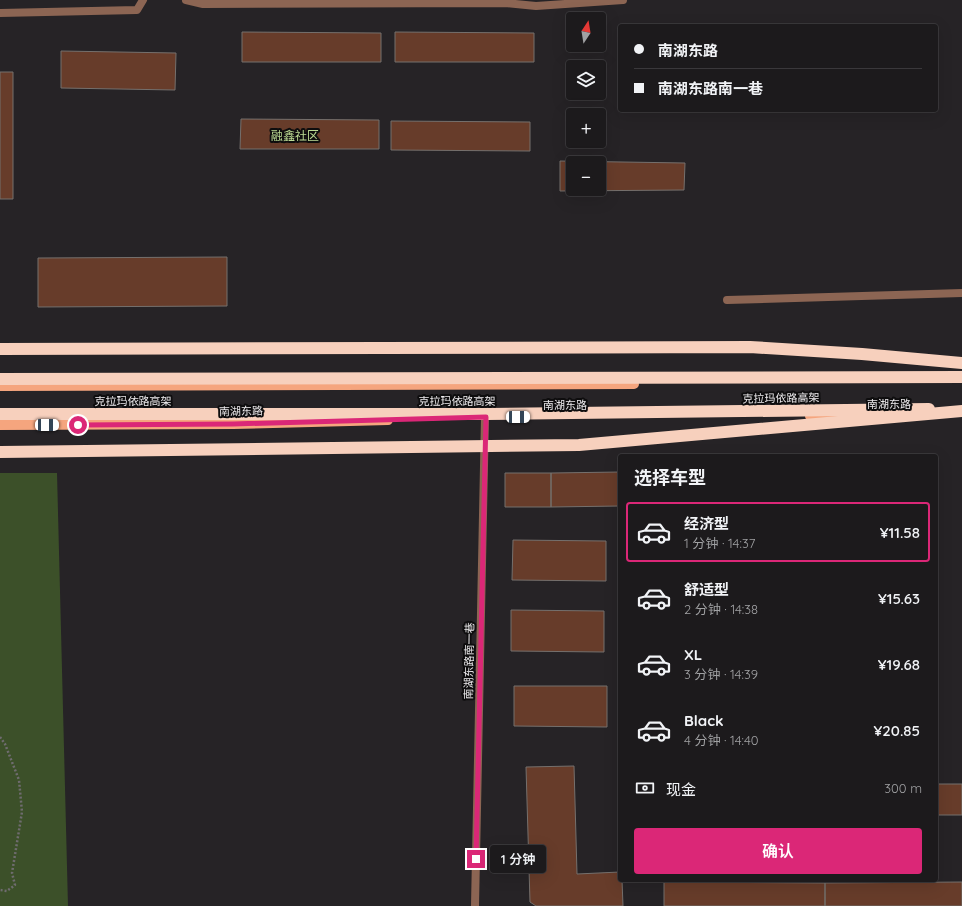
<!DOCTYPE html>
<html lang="zh">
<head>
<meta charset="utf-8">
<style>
  :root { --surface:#1c1a1c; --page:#292729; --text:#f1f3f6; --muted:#a0a1a3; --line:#3a383b; --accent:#db2777 }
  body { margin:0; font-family:Quicksand,"Noto Sans SC",sans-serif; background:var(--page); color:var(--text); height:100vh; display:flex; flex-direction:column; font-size:15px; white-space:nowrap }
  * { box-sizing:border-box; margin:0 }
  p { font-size:13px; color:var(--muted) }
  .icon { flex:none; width:22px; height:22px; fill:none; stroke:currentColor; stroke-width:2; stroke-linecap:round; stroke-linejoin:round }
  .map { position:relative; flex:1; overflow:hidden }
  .drawer { position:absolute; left:618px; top:454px; width:320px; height:428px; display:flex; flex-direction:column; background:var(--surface); border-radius:4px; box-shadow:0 4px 16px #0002,0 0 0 1px var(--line) }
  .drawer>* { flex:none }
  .top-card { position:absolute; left:618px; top:24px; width:320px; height:88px; border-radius:4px; box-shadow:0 4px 16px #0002,0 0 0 1px var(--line); display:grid; align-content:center; height:88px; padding:0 16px; background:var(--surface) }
  .needle { width:26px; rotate:12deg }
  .controls { position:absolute; left:566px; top:12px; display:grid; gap:8px }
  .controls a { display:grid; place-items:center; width:40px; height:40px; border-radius:4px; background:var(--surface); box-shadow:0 4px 16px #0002,0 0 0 1px var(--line); font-size:20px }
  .end { position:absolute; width:18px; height:18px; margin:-9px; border:5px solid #db2777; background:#fff; box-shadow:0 0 0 2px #fff }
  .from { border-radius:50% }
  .bubble { position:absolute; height:28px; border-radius:4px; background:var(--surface); box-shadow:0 4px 16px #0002,0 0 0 1px var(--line); font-size:13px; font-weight:600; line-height:28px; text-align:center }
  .car { position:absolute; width:12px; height:24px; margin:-12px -6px; border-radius:5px; box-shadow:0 0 3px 1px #0007; background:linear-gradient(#fff 24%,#345 0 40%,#fff 0 76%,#345 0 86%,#fff 0) }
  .top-card b { display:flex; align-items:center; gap:14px; height:38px; font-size:15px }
  .top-card b+b { border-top:1px solid var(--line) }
  .top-card i { width:10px; height:10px; background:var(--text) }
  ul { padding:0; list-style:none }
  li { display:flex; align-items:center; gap:12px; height:60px; margin:0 8px 6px; padding:0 8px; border:2px solid transparent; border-radius:4px }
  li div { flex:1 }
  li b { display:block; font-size:15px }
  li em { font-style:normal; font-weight:600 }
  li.selected { border-color:var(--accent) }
  li>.icon { width:36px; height:36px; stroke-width:1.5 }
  h2 { padding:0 16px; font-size:18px; line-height:48px }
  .pay { display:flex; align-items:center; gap:10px; height:44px; padding:0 16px; font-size:15px }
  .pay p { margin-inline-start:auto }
  .cta { display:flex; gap:8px; margin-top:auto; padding:8px 16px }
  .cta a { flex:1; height:46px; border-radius:4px; background:var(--accent); color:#fff; font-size:16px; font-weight:600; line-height:46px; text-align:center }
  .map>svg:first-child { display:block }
  .green { fill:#3c5029 }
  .building { fill:#673c2a; stroke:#75706d; fill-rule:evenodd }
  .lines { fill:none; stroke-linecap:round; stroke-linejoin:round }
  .path { stroke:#6f6c6f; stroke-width:2.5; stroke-dasharray:2 2; stroke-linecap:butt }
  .lane { stroke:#8c6553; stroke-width:8 }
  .street { stroke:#8c6553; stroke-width:8 }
  .primary { stroke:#f5a57e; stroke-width:10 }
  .highway { stroke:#f7d0bd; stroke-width:12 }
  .highway-bridge { stroke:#f7d0bd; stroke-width:12 }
  .route { stroke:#db2777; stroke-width:5 }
  .labels { text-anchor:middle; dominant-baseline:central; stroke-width:4; stroke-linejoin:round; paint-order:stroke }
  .street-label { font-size:11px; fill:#eceaec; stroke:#0e0d0e }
  .neighbourhood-label { font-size:12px; fill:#bddc94; stroke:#0e0d0e }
</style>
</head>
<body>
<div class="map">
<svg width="962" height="906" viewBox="0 0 962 906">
  <rect width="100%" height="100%" fill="#262326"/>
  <path class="green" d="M0,473H57L68,906H0Z"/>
  <path class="building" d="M242,32L381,33V62H242Z
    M395,32L534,33V62H395Z
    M61,51L176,53L175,90L61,88Z
    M0,72H13V199H0Z
    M241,119L379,120V149H240Z
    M391,121L530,122V151L391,150Z
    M560,161L685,163L684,190L560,191ZM573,163H599V189H573Z
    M227,257V306L38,307V258Z
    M620,472V506L551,507V473Z
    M505,473H551V507H505Z
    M513,540L606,541V581L512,580Z
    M511,610L604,611V652L511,651Z
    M514,686H607V727L514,726Z
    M574,766L577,874L620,872V880H622L623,906H536L530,902L526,767Z
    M936,784H962V815H936Z
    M664,882L825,883V906H664Z
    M962,882V906H825V883Z"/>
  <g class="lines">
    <path class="path" d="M0,737L5,744L19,780L22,812L12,873L15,885L7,891L0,890"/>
    <path class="lane" d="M727,300L962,293"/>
    <path class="street" d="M186,0L203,4L505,3L536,6L623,0
      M0,13L137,10L143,0
      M475,906L485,417"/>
    <path class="primary" d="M0,386L634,384
      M810,416H848
      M0,425L233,424L388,420"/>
    <path class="highway" d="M0,349L750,347L862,354L962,363
      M0,379L962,377
      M0,414H487L929,409"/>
    <path class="highway-bridge" d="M0,452L579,445L962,411"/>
  </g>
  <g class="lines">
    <path class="route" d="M78,425L233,424L486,417L476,859"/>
  </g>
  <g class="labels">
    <g class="street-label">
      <text transform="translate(781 398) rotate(-1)">克拉玛依路高架</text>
      <text x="133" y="401">克拉玛依路高架</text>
      <text x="457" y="401">克拉玛依路高架</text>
      <text x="889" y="404">南湖东路</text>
      <text x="565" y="405">南湖东路</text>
      <text transform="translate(241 411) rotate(-1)">南湖东路</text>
      <text transform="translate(469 661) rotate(-89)">南湖东路南一巷</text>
    </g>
    <g class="neighbourhood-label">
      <text x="295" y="135">融鑫社区</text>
    </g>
  </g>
</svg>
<div class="controls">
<a><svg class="needle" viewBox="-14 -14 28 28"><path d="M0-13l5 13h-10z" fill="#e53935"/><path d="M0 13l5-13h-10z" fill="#a0a1a3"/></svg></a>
<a><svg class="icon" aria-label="layers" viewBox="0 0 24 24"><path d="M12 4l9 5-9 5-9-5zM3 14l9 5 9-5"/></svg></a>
<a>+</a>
<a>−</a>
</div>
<i class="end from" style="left:78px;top:425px"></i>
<i class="end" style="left:476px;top:859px"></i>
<div class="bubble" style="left:490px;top:845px;width:56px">1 分钟</div>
<i class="car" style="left:518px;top:417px;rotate:90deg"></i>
<i class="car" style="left:47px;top:425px;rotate:90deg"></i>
<div class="top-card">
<b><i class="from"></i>南湖东路</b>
<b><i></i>南湖东路南一巷</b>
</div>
<section class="drawer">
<h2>选择车型</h2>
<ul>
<li class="selected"><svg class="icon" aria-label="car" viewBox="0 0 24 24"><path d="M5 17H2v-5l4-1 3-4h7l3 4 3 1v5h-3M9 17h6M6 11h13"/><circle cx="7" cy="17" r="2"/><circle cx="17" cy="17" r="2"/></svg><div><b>经济型</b><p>1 分钟 · 14:37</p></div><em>¥11.58</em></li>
<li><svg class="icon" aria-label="car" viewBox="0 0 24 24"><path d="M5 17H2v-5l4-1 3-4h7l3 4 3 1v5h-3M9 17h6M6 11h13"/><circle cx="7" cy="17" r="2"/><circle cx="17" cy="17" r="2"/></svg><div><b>舒适型</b><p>2 分钟 · 14:38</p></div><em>¥15.63</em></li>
<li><svg class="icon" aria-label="car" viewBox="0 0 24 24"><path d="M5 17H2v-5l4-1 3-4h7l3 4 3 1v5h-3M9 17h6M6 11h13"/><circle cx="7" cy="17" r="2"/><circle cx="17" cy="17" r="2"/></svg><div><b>XL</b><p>3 分钟 · 14:39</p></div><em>¥19.68</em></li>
<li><svg class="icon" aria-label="car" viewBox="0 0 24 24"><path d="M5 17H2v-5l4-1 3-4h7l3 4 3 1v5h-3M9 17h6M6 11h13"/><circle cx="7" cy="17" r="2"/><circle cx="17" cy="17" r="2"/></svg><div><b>Black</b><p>4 分钟 · 14:40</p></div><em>¥20.85</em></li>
</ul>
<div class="pay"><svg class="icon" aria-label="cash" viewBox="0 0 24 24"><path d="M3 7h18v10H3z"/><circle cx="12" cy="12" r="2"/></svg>现金<p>300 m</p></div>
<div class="cta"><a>确认</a></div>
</section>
</div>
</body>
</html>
